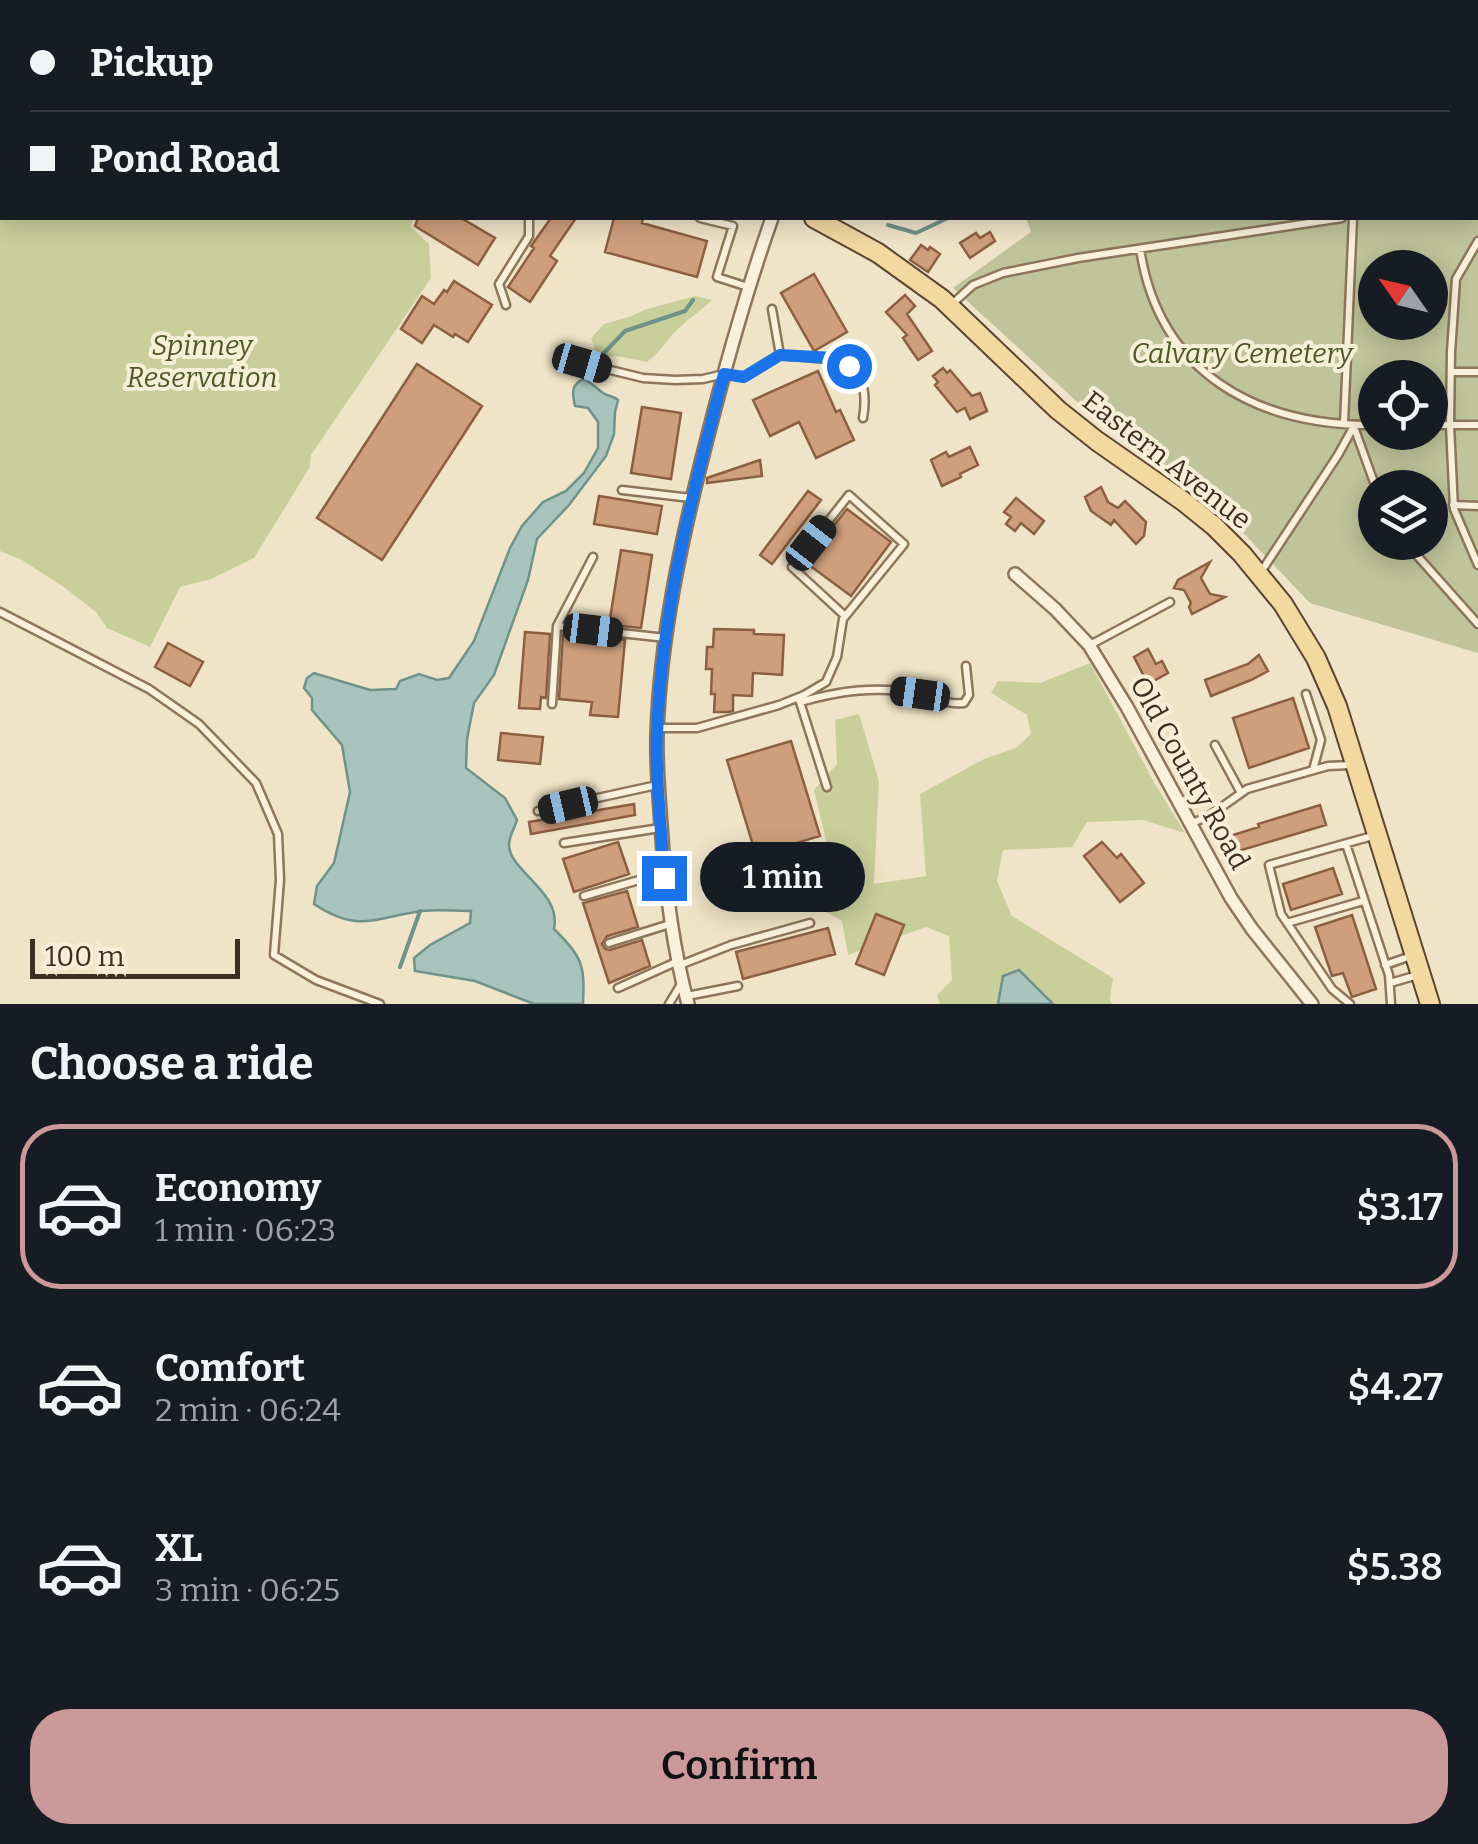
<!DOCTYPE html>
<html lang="en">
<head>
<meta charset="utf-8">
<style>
  :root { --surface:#171b24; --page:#242831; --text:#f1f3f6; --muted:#9ea1a6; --line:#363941; --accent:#cc999b }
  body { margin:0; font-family:Bitter,serif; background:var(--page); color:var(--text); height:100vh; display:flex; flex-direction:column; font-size:38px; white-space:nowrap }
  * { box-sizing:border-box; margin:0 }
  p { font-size:32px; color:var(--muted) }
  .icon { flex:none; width:55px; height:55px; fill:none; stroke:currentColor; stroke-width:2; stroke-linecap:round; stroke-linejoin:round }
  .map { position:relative; height:1004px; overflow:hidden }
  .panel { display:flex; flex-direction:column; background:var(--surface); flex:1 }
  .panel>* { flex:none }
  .banner { position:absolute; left:0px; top:0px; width:1480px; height:220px; box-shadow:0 5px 25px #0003; display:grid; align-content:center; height:220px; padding:0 30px; background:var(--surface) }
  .needle { width:65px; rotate:304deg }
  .controls { position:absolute; left:1358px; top:250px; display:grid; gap:20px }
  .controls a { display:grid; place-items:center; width:90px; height:90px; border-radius:50%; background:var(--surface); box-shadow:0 5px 25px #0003; font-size:50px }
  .scale { position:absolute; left:30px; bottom:25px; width:210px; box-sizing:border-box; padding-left:10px; border:5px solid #3d2e20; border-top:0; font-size:28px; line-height:35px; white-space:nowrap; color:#3d2e20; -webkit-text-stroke:8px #f7eed8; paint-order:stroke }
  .end { position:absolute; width:45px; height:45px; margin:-22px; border:12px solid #1a73e8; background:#fff; box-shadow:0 0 0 5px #fff }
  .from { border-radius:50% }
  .bubble { position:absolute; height:70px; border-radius:35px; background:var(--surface); box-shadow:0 5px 25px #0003; font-size:32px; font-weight:600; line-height:70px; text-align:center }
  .car { position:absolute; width:30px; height:60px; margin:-30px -15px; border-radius:12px; box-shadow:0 0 8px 2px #0007; background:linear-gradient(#222 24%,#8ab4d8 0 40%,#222 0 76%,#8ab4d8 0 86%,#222 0) }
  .banner b { display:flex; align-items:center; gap:35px; height:95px; font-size:38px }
  .banner b+b { border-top:2px solid var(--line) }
  .banner i { width:25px; height:25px; background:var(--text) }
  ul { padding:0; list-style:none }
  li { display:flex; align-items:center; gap:30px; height:165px; margin:0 20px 15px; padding:0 10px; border:5px solid transparent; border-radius:40px }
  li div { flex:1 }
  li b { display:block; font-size:38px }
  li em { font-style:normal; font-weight:600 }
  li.active { border-color:var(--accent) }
  li>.icon { width:90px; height:90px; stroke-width:1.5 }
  h2 { padding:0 30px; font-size:45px; line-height:120px }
  .primary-button { display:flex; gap:20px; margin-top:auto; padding:20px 30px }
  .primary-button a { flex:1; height:115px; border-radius:40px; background:var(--accent); color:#111; font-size:40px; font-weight:600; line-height:115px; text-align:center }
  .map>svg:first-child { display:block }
  .green { fill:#c9cf9b }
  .cemetery { fill:#bfc49a; fill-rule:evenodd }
  .water { fill:#a9c4bc; stroke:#6f938a; stroke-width:2.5 }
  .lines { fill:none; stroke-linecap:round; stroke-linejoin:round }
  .stream { stroke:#6f938a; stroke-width:4 }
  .building { fill:#cf9f7d; stroke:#8d5f41; stroke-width:2.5 }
  .lane-casing { stroke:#8d765c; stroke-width:11 }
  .street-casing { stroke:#8d765c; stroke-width:16 }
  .primary-casing { stroke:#5b4430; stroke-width:22 }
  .path { stroke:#8d765c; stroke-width:2.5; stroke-dasharray:8 5; stroke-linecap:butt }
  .lane { stroke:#faf1dc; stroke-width:6 }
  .street { stroke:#faf1dc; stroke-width:11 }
  .primary { stroke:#f3d9a0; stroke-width:18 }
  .route { stroke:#1a73e8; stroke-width:12 }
  .labels { text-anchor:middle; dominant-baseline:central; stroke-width:8; stroke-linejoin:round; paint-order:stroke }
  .park-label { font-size:28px; font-style:italic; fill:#4d5a26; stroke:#f7eed8 }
  .street-label { font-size:28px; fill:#3d2e20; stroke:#f7eed8 }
</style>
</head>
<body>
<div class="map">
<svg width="1478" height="1004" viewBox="0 0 1478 1004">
  <rect width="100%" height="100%" fill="#f0e4c8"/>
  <path class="green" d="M0,0H369V2H2V39L0,38Z
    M0,62H2V218H413L411,227L429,244L431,278L311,455L310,467L254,558L211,579L180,587L150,647L107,628L96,612L65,588L22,560L0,551Z
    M695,296L712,300C701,311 686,320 675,332C665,342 659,354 647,362L617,356L598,358L591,338L604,324L632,316L644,310Z
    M1090,663L1155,784L1185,833L1143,820L1087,822L1072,847L1003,850L997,881L1012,916L1113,978L1110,999L1112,1004H940L937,995L952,980L949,936L926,927L848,955L842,921L806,901L802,878L826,840L814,790L837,764L835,720L859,714L879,781L874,884L926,876L920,794L984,759L1016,748L1031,734L1027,715L991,693L998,681L1040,683Z"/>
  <path class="cemetery" d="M1478,139V653L1310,603L1214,502L1150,455L1098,421L953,288L1031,232L1026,218H1478ZM1375,268H1430V322H1375ZM1375,378H1430V432H1375ZM1375,488H1430V542H1375Z"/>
  <path class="water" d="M584,379C592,383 596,388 603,393C608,396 613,396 618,400L615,412L614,434L606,456L569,505L537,539L528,580L494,675L474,703L467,739L466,768L505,798L517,820C515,827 509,837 509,844C508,871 562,891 554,929C582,957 585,964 583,1004H534L475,981L415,971L414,958L430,945L470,923L471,911C455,911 438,909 422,911C375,917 359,934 314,904L317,886L334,863L350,792L342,745L312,710V698L304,688L307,678L314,673L370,690L396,689L400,681L419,674L437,680L449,678L474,641L510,548L522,526L543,502L566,491L584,473L598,448V422L588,408L575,406C572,393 571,384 584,379Z
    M1019,970L1053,1004H998L1003,976Z"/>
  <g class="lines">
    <path class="stream" d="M1478,97V96
      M888,225L916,233L948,218
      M602,355L625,331L685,311L693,300
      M400,967L420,911"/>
  </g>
  <path class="building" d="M418,218H461L495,238L478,265L415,226Z
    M551,218H576L550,256L557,261L530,302L508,287L534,248L531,246Z
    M614,218H643L642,223L707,241L697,277L605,252Z
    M990,232L995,241L970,258L960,243L976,233L980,238Z
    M921,245L928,250L930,247L940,254L928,272L910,260Z
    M814,274L847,332L814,351L781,293Z
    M454,281L492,305L468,342L455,334L453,337L434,325L422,343L401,329L422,296L434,304L444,290L447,292Z
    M905,295L915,306L907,314L932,351L918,360L903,338L907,335L886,312Z
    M417,364L482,406L382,560L317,518Z
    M943,368L947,373L950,370L972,396L980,393L987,411L970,419L965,408L957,412L935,385L938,382L933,376Z
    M818,371L836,412L840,410L854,440L816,458L799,422L770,436L753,400Z
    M642,407L681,413L671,479L631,473Z
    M970,447L978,465L960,474L961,477L942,486L931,460L946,452L949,457Z
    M760,460L762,476L707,483V478Z
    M1101,487L1108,502L1118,508L1125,501L1146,522L1144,536L1136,544L1114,520L1111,525L1091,511L1085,497Z
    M808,491L821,500L772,564L760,555Z
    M599,496L662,506L657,534L594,524Z
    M1016,498L1044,521L1034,534L1021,523L1015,531L1006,524L1011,517L1004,512Z
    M847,509L891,542L851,596L805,562Z
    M621,550L652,555L641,628L609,625Z
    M1210,562L1201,578L1210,594L1225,597L1192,614L1189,607L1191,603L1184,590L1174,588L1178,580Z
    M714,629L754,630V634L784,635L782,675L753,673L752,696L733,695V711L728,712H714L715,694H711L712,669H706L707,647H713Z
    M525,632L550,634L546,698L541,697L540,709L519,708Z
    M563,635L625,640L618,717L590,715L592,702L559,699Z
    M168,643L203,662L190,686L155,667Z
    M1148,649L1156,664L1162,661L1168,673L1148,684L1134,657Z
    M1259,655L1268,671L1251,680L1211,696L1205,680L1248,664Z
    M1293,698L1309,748L1249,768L1233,718Z
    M501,733L543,737L540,764L498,760Z
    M791,741L820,836L756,855L727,760Z
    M634,804L635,815L531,834L529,822Z
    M1320,805L1326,825L1225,855L1220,839L1259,827L1258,824Z
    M618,842L629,874L574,892L563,859Z
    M1102,842L1117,858L1121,854L1144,883L1120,902L1084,856Z
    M1333,868L1342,894L1291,910L1283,884Z
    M627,891L638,927L607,936L602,944L605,949L610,950L642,940L650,966L609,983L583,903Z
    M876,914L904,925L884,975L856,964Z
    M1352,915L1376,989L1352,997L1343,973L1332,976L1315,927Z
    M828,928L835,954L743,979L736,952Z"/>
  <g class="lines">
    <defs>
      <path id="lane" d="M921,0L923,2
        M1227,0L1229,2
        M1331,0L1332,2
        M724,2L726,0
        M797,2L798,0
        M1339,2L1340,0
        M700,218L733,226L717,277L748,287
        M1478,241L1456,279L1451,352L1450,425L1454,509L1478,565
        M1140,249C1159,373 1256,426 1375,425
        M506,305L499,284L529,236V218
        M951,305L973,285L1003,273L1078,258L1342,218
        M780,355C827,360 874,353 863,418
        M582,363L643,378L675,380L703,379L724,374L744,377L780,355L772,309
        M1451,372H1478
        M1344,424L1353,218
        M1430,425H1478
        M1354,427L1376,488
        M622,490L691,498
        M1453,505L1478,506
        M1405,542L1478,624
        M1261,572L1338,455L1354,426
        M0,612L149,689L199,724L256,783L278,834L280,880L274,955L316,980L380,1004
        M557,626L593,557
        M1090,645L1170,602
        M1306,694L1321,740L1313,770
        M799,699L827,787
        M800,702C839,691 878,685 918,694C935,697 947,705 964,703L969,695L966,666
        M552,704L557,626L666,638
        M658,728H697L779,705L804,695L826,682L837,657L843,619L904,544L849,495L792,567L845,616
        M1215,745L1241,793
        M538,811L657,785
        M1192,823L1209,816L1247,789L1328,766L1351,765
        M564,843L660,828
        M1346,844L1389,975L1391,1004
        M584,896L663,873
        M1287,923L1363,901
        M609,943L670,924
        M680,965L731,945L810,923
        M1385,965L1414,955
        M1390,983L1418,975
        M618,988L676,962
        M687,996L738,986
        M669,1004L681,984
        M1350,1004L1332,989L1281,914L1269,865L1376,835"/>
      <path id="street" d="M479,2L481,0
        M568,2L570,0
        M1464,2L1466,0
        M1015,574L1055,609L1089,645L1127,707L1231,898L1252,929L1312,1004
        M688,1004C672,945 665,886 661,825C659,795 656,764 657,734C660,636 682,537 706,443C725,367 746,292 772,218"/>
      <path id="primary" d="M0,49L2,50
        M814,218L878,253L942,299L1058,410L1097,441L1183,501L1214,526L1242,554L1283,604L1316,658L1337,706L1430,1004"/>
    </defs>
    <use href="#lane" class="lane-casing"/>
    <use href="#street" class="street-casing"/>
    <use href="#primary" class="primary-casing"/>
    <path class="path" d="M280,0L285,2
      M349,2L351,0"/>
    <use href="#lane" class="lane"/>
    <use href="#street" class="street"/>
    <use href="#primary" class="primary"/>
  </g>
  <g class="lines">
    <path class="route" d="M664,878C662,830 655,782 657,734C661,612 693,491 724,374L744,377L780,355L834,358L849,366"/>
  </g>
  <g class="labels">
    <g class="park-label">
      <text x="202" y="345">Spinney<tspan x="202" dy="32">Reservation</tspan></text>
      <text x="1242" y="353">Calvary Cemetery</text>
    </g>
    <g class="street-label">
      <text transform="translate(1167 460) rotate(38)">Eastern Avenue</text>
      <text transform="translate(1190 773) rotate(61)">Old County Road</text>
    </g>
  </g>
</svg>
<div class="controls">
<a><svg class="needle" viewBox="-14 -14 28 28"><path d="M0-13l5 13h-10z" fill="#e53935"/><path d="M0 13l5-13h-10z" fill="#9ea1a6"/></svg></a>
<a><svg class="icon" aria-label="locate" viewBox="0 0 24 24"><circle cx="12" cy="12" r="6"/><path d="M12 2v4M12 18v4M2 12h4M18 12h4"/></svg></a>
<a><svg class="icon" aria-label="layers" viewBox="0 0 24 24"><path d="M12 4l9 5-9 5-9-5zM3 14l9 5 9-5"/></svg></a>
</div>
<div class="scale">100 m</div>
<i class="end from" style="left:849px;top:366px"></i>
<i class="end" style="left:664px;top:878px"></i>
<div class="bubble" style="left:700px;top:842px;width:165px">1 min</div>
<i class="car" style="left:582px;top:363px;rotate:106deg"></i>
<i class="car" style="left:811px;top:543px;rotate:38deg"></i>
<i class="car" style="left:593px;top:630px;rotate:97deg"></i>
<i class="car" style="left:920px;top:694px;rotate:278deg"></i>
<i class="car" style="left:568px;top:805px;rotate:257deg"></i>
<div class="banner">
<b><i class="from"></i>Pickup</b>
<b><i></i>Pond Road</b>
</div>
</div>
<section class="panel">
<h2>Choose a ride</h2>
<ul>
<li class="active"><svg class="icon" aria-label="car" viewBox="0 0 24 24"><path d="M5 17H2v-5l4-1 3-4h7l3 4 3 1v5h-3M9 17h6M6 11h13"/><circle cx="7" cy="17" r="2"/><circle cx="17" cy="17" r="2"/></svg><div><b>Economy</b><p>1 min · 06:23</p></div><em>$3.17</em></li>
<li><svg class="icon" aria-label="car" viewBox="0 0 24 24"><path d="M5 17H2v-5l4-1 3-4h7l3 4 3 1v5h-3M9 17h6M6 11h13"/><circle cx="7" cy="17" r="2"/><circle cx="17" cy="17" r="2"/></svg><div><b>Comfort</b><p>2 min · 06:24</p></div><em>$4.27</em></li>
<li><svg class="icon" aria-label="car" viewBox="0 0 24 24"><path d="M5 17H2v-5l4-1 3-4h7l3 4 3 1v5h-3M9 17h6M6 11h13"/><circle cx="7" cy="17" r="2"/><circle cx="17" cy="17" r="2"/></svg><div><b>XL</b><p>3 min · 06:25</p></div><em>$5.38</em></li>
</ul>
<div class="primary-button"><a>Confirm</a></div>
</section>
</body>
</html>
